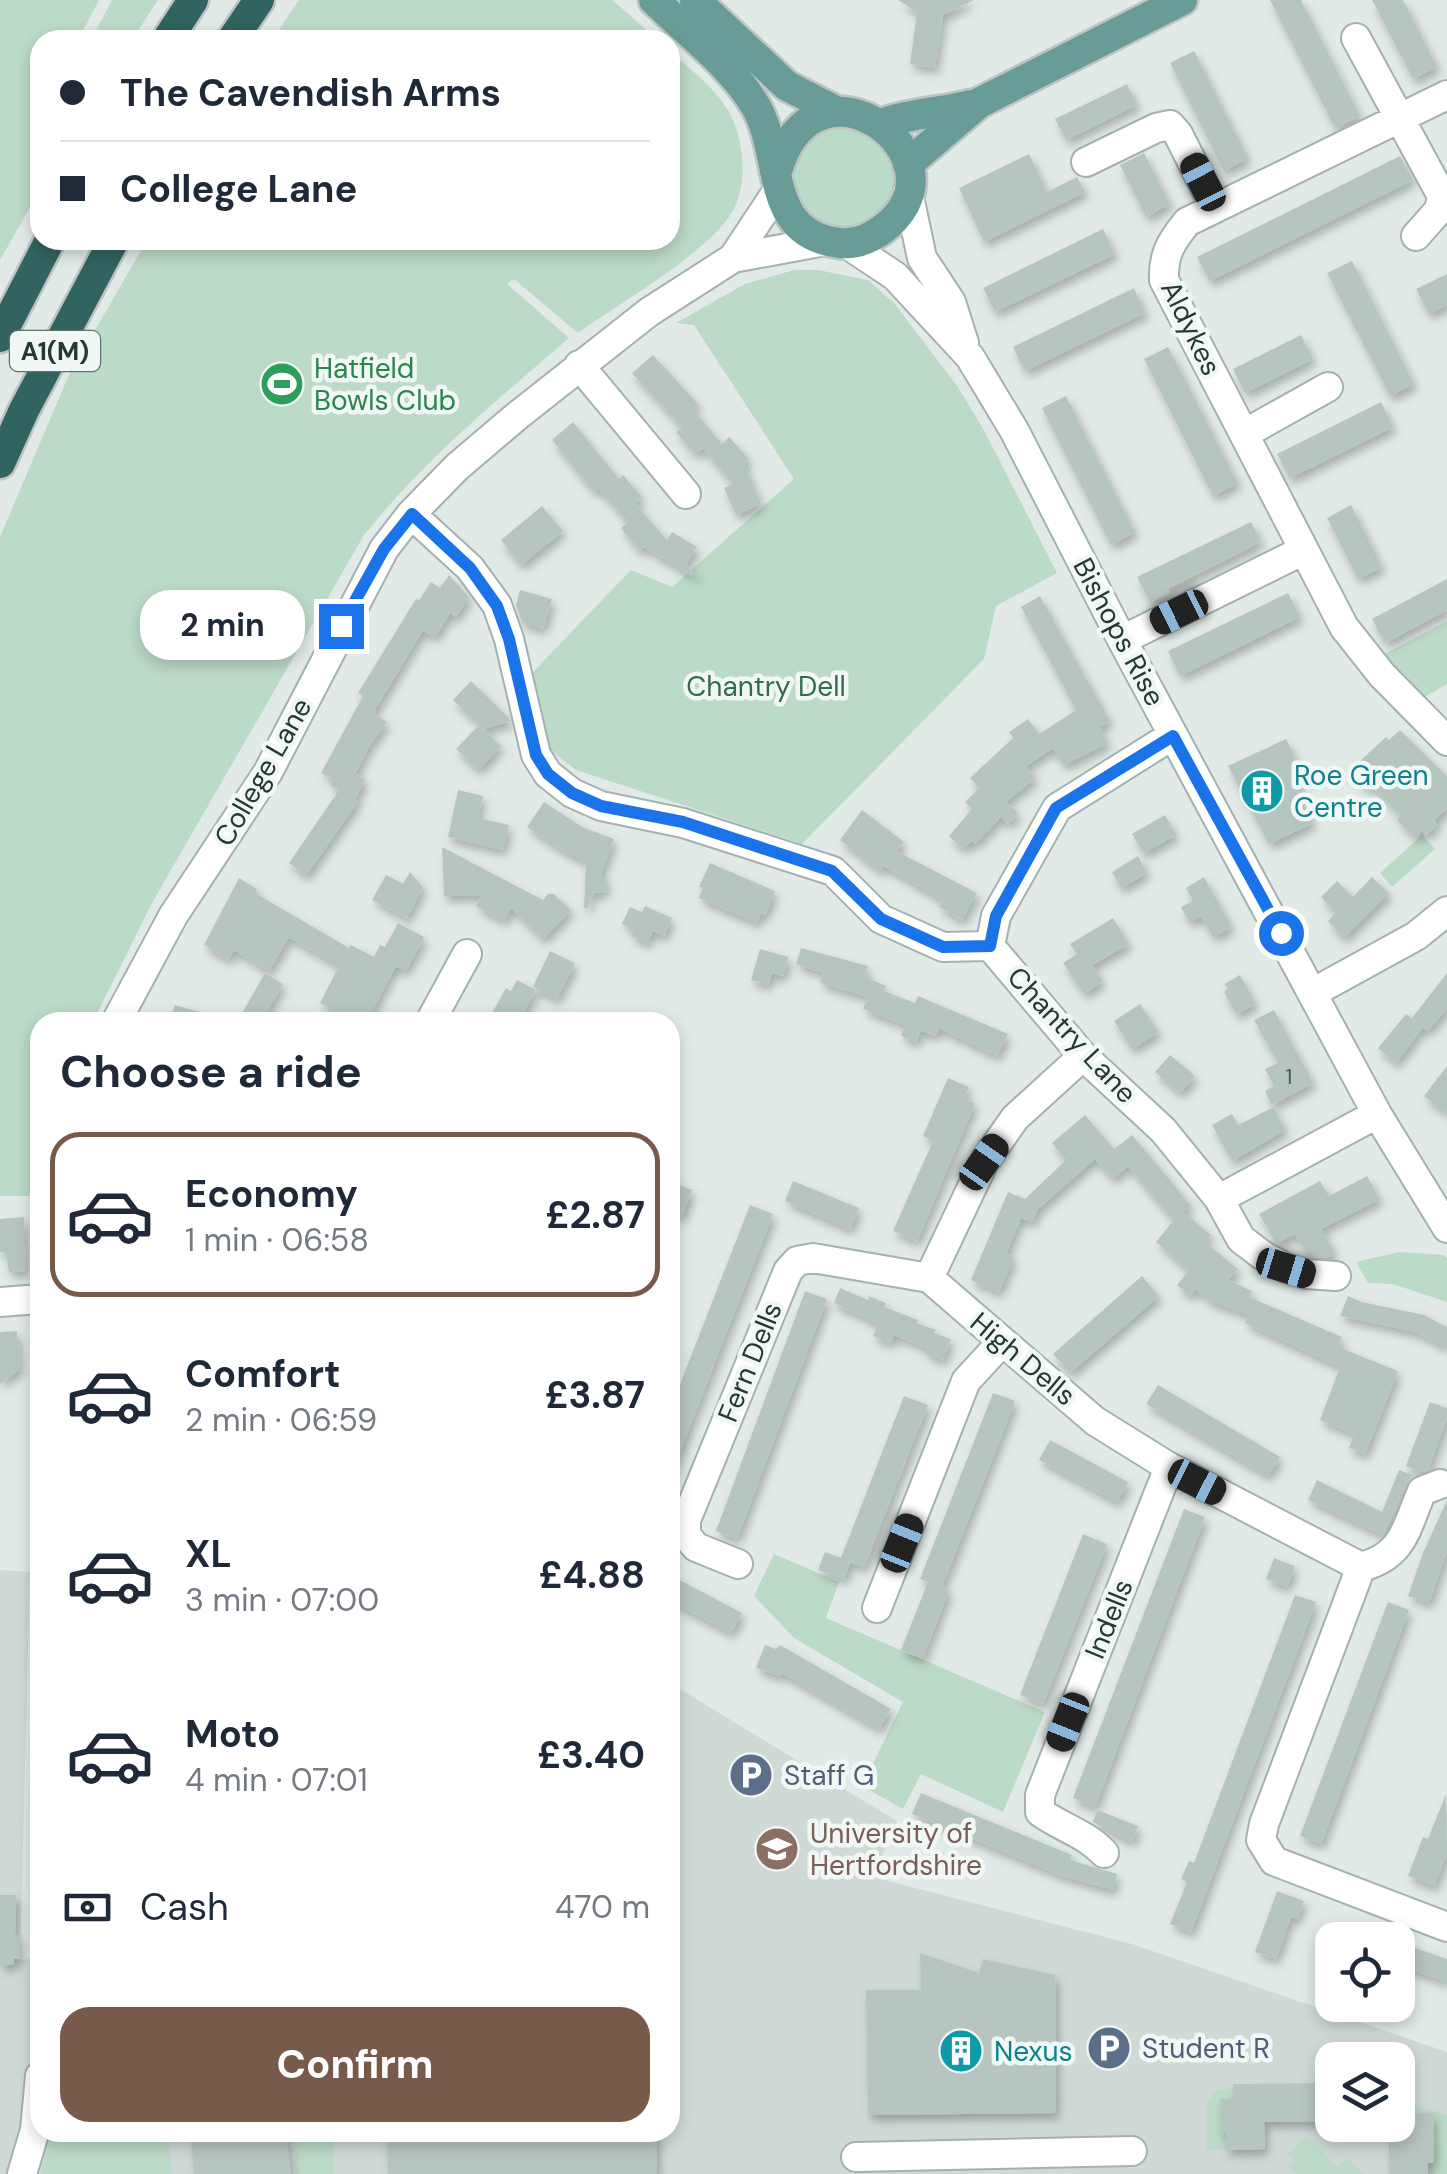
<!DOCTYPE html>
<html lang="en">
<head>
<meta charset="utf-8">
<style>
  :root { --surface:#fff; --page:#f2f2f3; --text:#1f2937; --muted:#747a83; --line:#e0e1e3; --accent:#785a4b }
  body { margin:0; font-family:"DM Sans",sans-serif; background:var(--page); color:var(--text); height:100vh; display:flex; flex-direction:column; font-size:38px; white-space:nowrap }
  * { box-sizing:border-box; margin:0 }
  p { font-size:32px; color:var(--muted) }
  .icon { flex:none; width:55px; height:55px; fill:none; stroke:currentColor; stroke-width:2; stroke-linecap:round; stroke-linejoin:round }
  .map { position:relative; flex:1; overflow:hidden }
  .panel { position:absolute; left:30px; top:1012px; width:650px; height:1130px; display:flex; flex-direction:column; background:var(--surface); border-radius:30px; box-shadow:0 5px 15px #0003 }
  .panel>* { flex:none }
  .guide { position:absolute; left:30px; top:30px; width:650px; height:220px; border-radius:30px; box-shadow:0 5px 15px #0003; display:grid; align-content:center; height:220px; padding:0 30px; background:var(--surface) }
  .tools { position:absolute; left:1315px; top:1922px; display:grid; gap:20px }
  .tools a { display:grid; place-items:center; width:100px; height:100px; border-radius:20px; background:var(--surface); box-shadow:0 5px 15px #0003; font-size:50px }
  .end { position:absolute; width:45px; height:45px; margin:-22px; border:12px solid #1a73e8; background:#fff; box-shadow:0 0 0 5px #fff }
  .from { border-radius:50% }
  .bubble { position:absolute; height:70px; border-radius:30px; background:var(--surface); box-shadow:0 5px 15px #0003; font-size:32px; font-weight:700; line-height:70px; text-align:center }
  .car { position:absolute; width:30px; height:60px; margin:-30px -15px; border-radius:12px; box-shadow:0 0 8px 2px #0007; background:linear-gradient(#222 24%,#8ab4d8 0 40%,#222 0 76%,#8ab4d8 0 86%,#222 0) }
  .guide b { display:flex; align-items:center; gap:35px; height:95px; font-size:38px }
  .guide b+b { border-top:2px solid var(--line) }
  .guide i { width:25px; height:25px; background:var(--text) }
  ul { padding:0; list-style:none }
  li { display:flex; align-items:center; gap:30px; height:165px; margin:0 20px 15px; padding:0 10px; border:5px solid transparent; border-radius:30px }
  li div { flex:1 }
  li b { display:block; font-size:38px }
  li em { font-style:normal; font-weight:700 }
  li.selected { border-color:var(--accent) }
  li>.icon { width:90px; height:90px; stroke-width:1.5 }
  h2 { padding:0 30px; font-size:45px; line-height:120px }
  .pay { display:flex; align-items:center; gap:25px; height:110px; padding:0 30px; font-size:38px }
  .pay p { margin-inline-start:auto }
  .action { display:flex; gap:20px; margin-top:auto; padding:20px 30px }
  .action a { flex:1; height:115px; border-radius:30px; background:var(--accent); color:#fff; font-size:40px; font-weight:700; line-height:115px; text-align:center }
  .map>svg:first-child { display:block }
  .built { fill:#cfdad7; fill-rule:evenodd }
  .green { fill:#bcdac8 }
  .building { fill:#b7c5c1; filter:url(#shadow) }
  .lines { fill:none; stroke-linecap:round; stroke-linejoin:round }
  .minor-casing { stroke:#a4b1ae; stroke-width:32 }
  .major-casing { stroke:#bdc4c3; stroke-width:35 }
  .highway-casing { stroke:#bdc4c3; stroke-width:35 }
  .minor { stroke:#fff; stroke-width:28 }
  .major { stroke:#699c96; stroke-width:30 }
  .highway { stroke:#316360; stroke-width:30 }
  .route { stroke:#1a73e8; stroke-width:12 }
  .labels { text-anchor:middle; dominant-baseline:central; stroke-width:9; stroke-linejoin:round; paint-order:stroke }
  .number-label { font-size:22px; fill:#485c59 }
  .shield { fill:#f1f7f5; stroke:#61726f; stroke-width:2.5 }
  .shield-label { font-size:25px; font-weight:bold; fill:#233936 }
  .street-label { font-size:28px; fill:#233936; stroke:#f1f7f5 }
  .leisure-label { font-size:28px; fill:#27864d; stroke:#f1f7f5; text-anchor:start }
  .park-label { font-size:28px; fill:#316c51; stroke:#f1f7f5 }
  .culture-label { font-size:28px; fill:#0d838f; stroke:#f1f7f5; text-anchor:start }
  .service-label { font-size:28px; fill:#4e5e75; stroke:#f1f7f5; text-anchor:start }
  .education-label { font-size:28px; fill:#785e54; stroke:#f1f7f5; text-anchor:start }
</style>
</head>
<body>
<div class="map">
<svg width="1447" height="2174" viewBox="0 0 1447 2174">
  <defs>
    <filter id="shadow"><feDropShadow dx="3.5" dy="6" stdDeviation="5" flood-color="#0004"/></filter>
  </defs>
  <rect width="100%" height="100%" fill="#e1eae7"/>
  <path class="built" d="M0,1570L30,1572L20,1959L26,1960L35,1954L40,1931V2132H670V1683L897,1821L873,1877L1132,1944L1447,2052V2174H0ZM1332,2060H1398V2125H1332Z"/>
  <path class="green" d="M0,0H99L78,40H40V190L0,260Z
    M112,0H158L132,40H91Z
    M299,0H612L658,40H272Z
    M670,51C690,69 715,88 729,112C744,139 748,181 734,209C712,251 618,304 578,333L514,279L507,284L569,338C495,402 426,458 364,535L152,903L93,1022H40V1174L36,1196H0V537L68,377L147,240H670Z
    M792 178a51 51 0 1 1 102 0a51 51 0 1 1-102 0Z
    M794,270H818L868,280L894,303L958,387L985,432L1057,573L996,606L984,659L802,844L576,770L546,747L533,672L631,570L672,587L794,479L694,325L676,323L745,284Z
    M1447,621V684L1421,699L1379,657Z
    M1422,835L1435,849L1392,887L1380,873Z
    M1399,1252L1443,1255L1447,1258V1302L1393,1284L1368,1283L1356,1262Z
    M774,1554L839,1582L826,1618L1045,1712L1003,1812L921,1774L903,1809L862,1786L903,1702L794,1638L754,1596Z
    M1234,2088V2099L1220,2100L1221,2132L1226,2133V2150H1207V2102L1217,2090Z
    M1398,2100L1447,2115V2174H1428V2163L1434,2162L1433,2113L1398,2114Z
    M50,2133H168L172,2174H41Z
    M292,2133H333L334,2174H296Z
    M1306,2136L1337,2167L1347,2158L1364,2174H1296L1288,2166L1294,2160L1288,2154Z"/>
  <path class="building" d="M898,0H974L943,15L935,68L910,64L917,12Z
    M1270,0H1301L1360,116L1335,128Z
    M1372,0H1403L1437,67L1413,79Z
    M1194,51L1248,158L1224,171L1170,63Z
    M1127,84L1137,105L1066,140L1055,119Z
    M1144,153L1170,204L1146,217L1120,165Z
    M1029,154L1047,192L1077,177L1085,192L984,242L959,188Z
    M1400,156L1413,180L1210,281L1197,257Z
    M1103,229L1115,254L995,312L983,288Z
    M1352,261L1414,384L1390,396L1327,273Z
    M1447,274V305L1429,314L1416,289Z
    M1134,288L1145,313L1025,371L1013,347Z
    M1301,335L1313,359L1245,393L1233,369Z
    M1168,347L1238,483L1213,496L1144,359Z
    M653,355L698,404L693,409L722,444L729,437L749,459L744,464L761,504L736,515L724,488L733,484L703,448L695,454L676,432L682,427L632,373Z
    M1066,396L1135,532L1111,545L1042,408Z
    M1381,402L1393,427L1290,478L1277,454Z
    M573,422L619,479L623,475L642,497L635,503L667,540L672,532L697,547L686,564L696,575L694,577L644,547L640,551L621,528L628,522L598,488L594,492L552,440Z
    M1351,505L1382,567L1358,579L1327,518Z
    M542,506L563,531L521,565L501,540Z
    M1251,522L1261,542L1168,589L1170,593L1150,602L1137,577Z
    M449,575L469,597L456,617L450,613L435,637L423,630L373,713L387,722L370,745L355,774L365,779L355,800L358,801L306,876L289,863L339,790L331,786L334,779L321,773L363,696L358,693L416,599L419,600L431,582L440,588Z
    M1447,579V610L1385,643L1372,619Z
    M520,590L552,599L543,629L522,622L516,605Z
    M1288,593L1300,617L1180,676L1168,651Z
    M1040,596L1110,721L1099,727L1108,743L1064,765L1053,748L1026,766L1035,778L1006,802L1018,813L1008,824L1001,817L975,844L972,841L963,849L949,836L972,809L965,802L979,788L970,778L1013,738L1009,732L1028,719L1039,734L1076,710L1021,607Z
    M471,681L509,718L510,721L484,729L453,700Z
    M479,725L501,746L478,770L456,749Z
    M1400,730L1447,776V808L1434,821L1437,825L1427,835L1422,831L1415,837L1397,820L1401,816L1371,785L1368,789L1349,771L1386,737L1389,740Z
    M1286,739L1306,780L1295,785L1313,823L1269,844L1228,766Z
    M458,790L483,796L478,818L509,825L503,850L448,837Z
    M544,802L582,827L614,839L600,876H606L605,893L593,892L587,909L584,908L586,861L567,853L527,827Z
    M862,810L904,842L896,851L977,893L962,920L939,907L943,901L939,898L884,866L880,871L840,840Z
    M1165,815L1176,835L1144,853L1132,834Z
    M442,847L543,900L548,894H554L571,910L543,939L511,908L504,921L476,906L482,895L444,896Z
    M1138,856L1147,873L1121,888L1112,872Z
    M710,863L775,891L765,915L761,913L757,923L699,898L703,888L699,887Z
    M410,872L423,887L407,918L372,900L386,875L403,884Z
    M1204,877L1232,927L1213,937L1201,916L1189,922L1181,907L1193,901L1186,888Z
    M1372,877L1389,893L1344,938L1328,921L1336,912L1321,897L1337,881L1353,897Z
    M239,878L257,889L255,893L349,948L351,945L374,957L380,945L385,947L398,923L424,937L406,971L396,966L366,1022H356L320,1003L339,966L289,937L269,971L234,950L229,960L204,945Z
    M645,906L672,918L664,936L653,931L647,943L631,936L634,930L622,924L630,907L642,912Z
    M1113,918L1129,944L1092,965L1103,981L1084,994L1063,963L1077,954L1070,944Z
    M801,948L868,966L865,977L886,986L884,991L915,1003L918,996L1008,1034L997,1056L939,1028L935,1036L921,1030L916,1042L901,1036L905,1025L863,1009L868,997L820,983L823,973L796,964Z
    M760,949L789,957L783,976L772,973L768,985L751,980Z
    M550,951L575,963L557,999L533,987Z
    M265,973L283,984L261,1022H237Z
    M1447,973V1008L1428,1031L1423,1027L1396,1063L1378,1048L1406,1014L1418,1023L1412,1018Z
    M1240,975L1256,1004L1236,1014L1224,992L1228,988L1224,984Z
    M517,980L536,990L518,1022H510L492,1013L506,988L511,991Z
    M1140,1004L1159,1032L1132,1049L1114,1021Z
    M175,1005L221,1018L220,1022H169Z
    M1274,1010L1313,1083L1272,1105L1265,1091L1274,1086L1265,1069L1278,1063L1254,1020Z
    M1170,1055L1195,1076L1180,1093L1155,1072Z
    M1447,1066V1114L1424,1096Z
    M948,1078L969,1087L964,1098L975,1103L917,1241L893,1231L933,1141L923,1136Z
    M1274,1107L1285,1130L1232,1161L1212,1125L1232,1114L1238,1125Z
    M1085,1115L1114,1149L1132,1135L1165,1174L1191,1206L1183,1212L1211,1235L1205,1242L1238,1269L1228,1280L1252,1291L1249,1297L1342,1337L1338,1347L1398,1371L1365,1454L1349,1448L1354,1434L1320,1420L1340,1367L1245,1323L1249,1315L1210,1301L1196,1289L1190,1296L1177,1285L1189,1270L1156,1242L1177,1216L1173,1220L1128,1166L1113,1179L1095,1159L1038,1209L1032,1222L1021,1218L1006,1254L1014,1257L999,1292L971,1280L1008,1192L1025,1199L1066,1160L1052,1143Z
    M1367,1176L1380,1199L1321,1229L1335,1252L1327,1258L1310,1257L1295,1234L1276,1243L1259,1214L1320,1181L1329,1196Z
    M670,1181L692,1190L682,1217L670,1213Z
    M793,1181L859,1208L850,1229L785,1201Z
    M750,1205L773,1214L670,1477V1410Z
    M24,1217L26,1271L9,1272L6,1252H0V1219Z
    M1142,1276L1159,1296L1070,1373L1053,1354Z
    M840,1288L868,1300L869,1296L886,1303L884,1307L918,1320L917,1323L936,1330L934,1333L951,1339L943,1360L926,1354L928,1348L894,1335L891,1343L873,1336L878,1324L834,1303Z
    M805,1291L827,1299L737,1539L716,1531Z
    M1348,1296L1362,1302L1424,1315L1447,1327V1348L1416,1332L1340,1316Z
    M17,1331L20,1369L0,1384V1332Z
    M1158,1385L1280,1457L1268,1476L1146,1404Z
    M993,1393L1015,1401L942,1587L949,1590L923,1658L901,1650L928,1582L920,1579Z
    M904,1396L928,1405L864,1567L850,1562L844,1579L818,1570L825,1552L841,1558Z
    M1430,1402L1447,1408V1418L1428,1470L1423,1472L1406,1466Z
    M1050,1440L1128,1482L1117,1502L1039,1460Z
    M1399,1470L1413,1475L1406,1484L1383,1535L1308,1500L1317,1480L1382,1512Z
    M1447,1500V1550L1429,1603L1408,1596L1423,1553Z
    M1184,1509L1205,1517L1095,1807L1073,1798Z
    M1083,1534L1107,1544L1043,1704L1020,1695Z
    M1274,1558L1295,1566L1287,1587L1266,1579Z
    M670,1575L742,1613L731,1633L670,1601Z
    M1295,1595L1316,1602L1191,1932L1170,1924L1187,1882L1181,1879L1189,1861L1194,1863Z
    M1388,1602L1409,1610L1321,1844L1300,1836Z
    M765,1645L776,1649L780,1645L891,1709L879,1729L782,1673L780,1676L756,1668Z
    M921,1793L1072,1855L1070,1860L1117,1874L1113,1890L1060,1875L912,1814Z
    M1446,1794L1447,1853L1434,1886L1408,1876L1423,1837L1428,1839Z
    M1097,1810L1138,1826L1132,1842L1093,1822Z
    M1277,1891L1304,1901L1297,1919L1291,1917L1276,1959L1255,1952Z
    M0,1895H16L15,1935H20L19,1959H14V1965H0Z
    M1398,1942L1447,1959V1982L1398,1965Z
    M920,1953L979,1973L983,1959L1055,1975L1056,2113L868,2115L866,1990H921Z
    M1332,2083V2121L1264,2122L1265,2149L1226,2150V2133H1221L1220,2099H1234L1233,2084Z
    M1433,2113L1434,2163H1428V2174H1389V2141L1394,2140L1393,2125H1398V2114Z
    M210,2132H286L291,2174H194L191,2138H211Z
    M387,2132H656L657,2174H388Z"/>
  <g class="lines">
    <defs>
      <path id="minor" d="M1356,38L1442,196L1439,210L1416,236
        M1447,95L1187,222C1171,242 1163,254 1164,280L1344,627L1382,675L1447,741
        M1086,162L1156,128L1170,125L1178,134L1215,207
        M908,192L922,258L951,302L964,343
        M847,244L895,276L970,357L1014,430L1122,640L1377,1114L1447,1228
        M733,258L778,190
        M579,365L686,494
        M1244,434L1328,387
        M411,514L470,568L497,605L509,639L536,755L548,774L572,793L601,806L683,823L833,871L881,919L943,947L990,946L1083,1056L1163,1130L1219,1199L1241,1239L1262,1255L1286,1268L1306,1274L1336,1276
        M1122,640L1302,551
        M990,946L996,916L1057,808L1173,735
        M1314,992L1416,936L1447,911
        M116,1022L173,916L268,772L384,549L411,514L457,467L517,416L649,312L733,258L825,241
        M430,1022L467,954
        M1083,1056L1015,1118L984,1162L929,1278L1095,1421L1169,1467L1361,1567L1264,1824L1261,1840L1274,1861L1447,1927
        M1219,1199L1377,1114
        M0,1302L40,1299
        M738,1564L696,1547L686,1535V1520L788,1271L797,1261L813,1258L929,1278
        M1361,1567C1404,1556 1406,1528 1422,1491L1440,1484
        M877,1608L966,1381L1001,1343
        M1104,1853C1085,1833 1062,1828 1040,1812V1795L1169,1467
        M856,2157L1132,2151
        M22,2174L35,2130L40,2076"/>
      <path id="major" d="M654,0C687,32 731,65 755,105C785,155 762,234 840,243C858,245 875,236 888,225C968,156 815,41 777,171
        M695,0L787,86L838,112
        M881,124C910,113 940,113 971,105
        M908,164L979,103L1182,0"/>
      <path id="highway" d="M167,40L193,0
        M232,40L259,0
        M0,337L50,240
        M0,463L24,410L114,240"/>
    </defs>
    <use href="#minor" class="minor-casing"/>
    <use href="#major" class="major-casing"/>
    <use href="#highway" class="highway-casing"/>
    <use href="#minor" class="minor"/>
    <use href="#major" class="major"/>
    <use href="#highway" class="highway"/>
  </g>
  <g class="lines">
    <path class="route" d="M341,626L384,549L412,514L470,568L497,606L509,639L536,755L548,774L572,793L601,806L683,822L832,871L881,919L943,947L990,946L996,916L1056,808L1173,736L1281,933"/>
  </g>
  <defs>
    <symbol id="stadium-disc" viewBox="-11 -11 22 22"><circle r="9.5" fill="#2e9e5b" stroke="#f1f7f5"/><path d="M0-5a6.5 5 0 1 0 0 10a6.5 5 0 1 0 0-10ZM-3.5-1.8h7v3.6h-7Z" fill="#fff"/></symbol>
    <symbol id="building-disc" viewBox="-11 -11 22 22"><circle r="9.5" fill="#0f9aa8" stroke="#f1f7f5"/><path d="M-4-6H4V6H1V3H-1V6H-4ZM-2.5-4.3h1.7v1.8h-1.7ZM.8-4.3h1.7v1.8H.8ZM-2.5-1h1.7V.8h-1.7ZM.8-1h1.7V.8H.8Z" fill="#fff"/></symbol>
    <symbol id="parking-disc" viewBox="-11 -11 22 22"><circle r="9.5" fill="#5c6f8a" stroke="#f1f7f5"/><path d="M-3.5-5.5H1a3.5 3.5 0 0 1 0 7H-1V5.5H-3.5ZM-1-3.4V-.6H.8a1.4 1.4 0 0 0 0-2.8Z" fill="#fff"/></symbol>
    <symbol id="university-disc" viewBox="-11 -11 22 22"><circle r="9.5" fill="#8d6e63" stroke="#f1f7f5"/><path d="M0-5L7-2L0 1L-7-2ZM-4 1L0 2.5L4 1V4Q0 6-4 4Z" fill="#fff"/></symbol>
  </defs>
  <g fill-rule="evenodd">
    <use href="#stadium-disc" x="257" y="359" width="50" height="50"/>
    <use href="#building-disc" x="1237" y="766" width="50" height="50"/>
    <use href="#parking-disc" x="726" y="1750" width="50" height="50"/>
    <use href="#university-disc" x="752" y="1824" width="50" height="50"/>
    <use href="#parking-disc" x="1084" y="2023" width="50" height="50"/>
    <use href="#building-disc" x="936" y="2026" width="50" height="50"/>
  </g>
  <g class="labels">
    <g class="number-label">
      <text x="1289" y="1076">1</text>
    </g>
    <rect class="shield" x="10" y="331" width="90" height="40" rx="8"/>
    <g class="shield-label">
      <text x="55" y="351">A1(M)</text>
    </g>
    <g class="street-label">
      <text transform="translate(1191 328) rotate(64)">Aldykes</text>
      <text transform="translate(1119 632) rotate(62)">Bishops Rise</text>
      <text transform="translate(263 772) rotate(-60)">College Lane</text>
      <text transform="translate(1072 1035) rotate(47)">Chantry Lane</text>
      <text transform="translate(1023 1359) rotate(40)">High Dells</text>
      <text transform="translate(750 1362) rotate(-68)">Fern Dells</text>
      <text transform="translate(1109 1619) rotate(-68)">Indells</text>
    </g>
    <g class="leisure-label">
      <text x="314" y="368">Hatfield<tspan x="314" dy="32">Bowls Club</tspan></text>
    </g>
    <g class="park-label">
      <text x="766" y="686">Chantry Dell</text>
    </g>
    <g class="culture-label">
      <text x="1294" y="775">Roe Green<tspan x="1294" dy="32">Centre</tspan></text>
      <text x="994" y="2051">Nexus</text>
    </g>
    <g class="service-label">
      <text x="784" y="1775">Staff G</text>
      <text x="1142" y="2048">Student R</text>
    </g>
    <g class="education-label">
      <text x="810" y="1833">University of<tspan x="810" dy="32">Hertfordshire</tspan></text>
    </g>
  </g>
</svg>
<div class="tools">
<a><svg class="icon" aria-label="locate" viewBox="0 0 24 24"><circle cx="12" cy="12" r="6"/><path d="M12 2v4M12 18v4M2 12h4M18 12h4"/></svg></a>
<a><svg class="icon" aria-label="layers" viewBox="0 0 24 24"><path d="M12 4l9 5-9 5-9-5zM3 14l9 5 9-5"/></svg></a>
</div>
<i class="end from" style="left:1281px;top:933px"></i>
<i class="end" style="left:341px;top:626px"></i>
<div class="bubble" style="left:140px;top:590px;width:165px">2 min</div>
<i class="car" style="left:1203px;top:182px;rotate:333deg"></i>
<i class="car" style="left:1179px;top:612px;rotate:244deg"></i>
<i class="car" style="left:984px;top:1162px;rotate:35deg"></i>
<i class="car" style="left:1286px;top:1268px;rotate:107deg"></i>
<i class="car" style="left:1197px;top:1482px;rotate:117deg"></i>
<i class="car" style="left:902px;top:1543px;rotate:22deg"></i>
<i class="car" style="left:1068px;top:1722px;rotate:202deg"></i>
<div class="guide">
<b><i class="from"></i>The Cavendish Arms</b>
<b><i></i>College Lane</b>
</div>
<section class="panel">
<h2>Choose a ride</h2>
<ul>
<li class="selected"><svg class="icon" aria-label="car" viewBox="0 0 24 24"><path d="M5 17H2v-5l4-1 3-4h7l3 4 3 1v5h-3M9 17h6M6 11h13"/><circle cx="7" cy="17" r="2"/><circle cx="17" cy="17" r="2"/></svg><div><b>Economy</b><p>1 min · 06:58</p></div><em>£2.87</em></li>
<li><svg class="icon" aria-label="car" viewBox="0 0 24 24"><path d="M5 17H2v-5l4-1 3-4h7l3 4 3 1v5h-3M9 17h6M6 11h13"/><circle cx="7" cy="17" r="2"/><circle cx="17" cy="17" r="2"/></svg><div><b>Comfort</b><p>2 min · 06:59</p></div><em>£3.87</em></li>
<li><svg class="icon" aria-label="car" viewBox="0 0 24 24"><path d="M5 17H2v-5l4-1 3-4h7l3 4 3 1v5h-3M9 17h6M6 11h13"/><circle cx="7" cy="17" r="2"/><circle cx="17" cy="17" r="2"/></svg><div><b>XL</b><p>3 min · 07:00</p></div><em>£4.88</em></li>
<li><svg class="icon" aria-label="car" viewBox="0 0 24 24"><path d="M5 17H2v-5l4-1 3-4h7l3 4 3 1v5h-3M9 17h6M6 11h13"/><circle cx="7" cy="17" r="2"/><circle cx="17" cy="17" r="2"/></svg><div><b>Moto</b><p>4 min · 07:01</p></div><em>£3.40</em></li>
</ul>
<div class="pay"><svg class="icon" aria-label="cash" viewBox="0 0 24 24"><path d="M3 7h18v10H3z"/><circle cx="12" cy="12" r="2"/></svg>Cash<p>470 m</p></div>
<div class="action"><a>Confirm</a></div>
</section>
</div>
</body>
</html>
